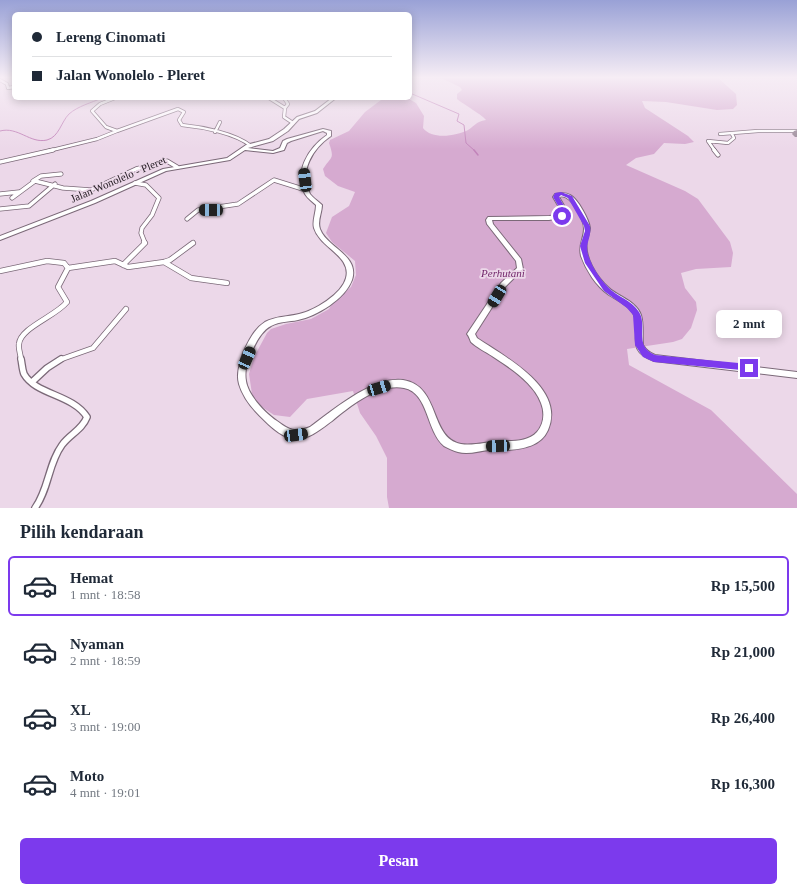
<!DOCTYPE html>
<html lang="id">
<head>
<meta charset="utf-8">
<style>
  :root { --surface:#fff; --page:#f2f2f3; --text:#1f2937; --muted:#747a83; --line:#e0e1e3; --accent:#7c3aed }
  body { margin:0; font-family:Georgia,serif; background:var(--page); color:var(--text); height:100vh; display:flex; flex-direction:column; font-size:15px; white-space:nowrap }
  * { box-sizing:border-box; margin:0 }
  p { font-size:13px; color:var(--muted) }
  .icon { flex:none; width:22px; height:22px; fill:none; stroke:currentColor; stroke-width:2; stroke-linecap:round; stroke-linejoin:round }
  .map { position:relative; height:508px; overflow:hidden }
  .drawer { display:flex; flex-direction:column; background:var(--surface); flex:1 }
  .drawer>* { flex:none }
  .guide { position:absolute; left:12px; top:12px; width:400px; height:88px; border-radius:6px; box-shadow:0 2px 10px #0003; display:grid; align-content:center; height:88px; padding:0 20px; background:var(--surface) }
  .end { position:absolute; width:18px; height:18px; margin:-9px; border:5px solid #7c3aed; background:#fff; box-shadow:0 0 0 2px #fff }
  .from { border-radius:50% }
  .bubble { position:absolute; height:28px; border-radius:6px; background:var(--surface); box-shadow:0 2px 10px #0003; font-size:13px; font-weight:600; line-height:28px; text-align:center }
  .car { position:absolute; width:12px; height:24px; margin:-12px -6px; border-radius:5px; box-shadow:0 0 3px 1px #0007; background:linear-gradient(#222 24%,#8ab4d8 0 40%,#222 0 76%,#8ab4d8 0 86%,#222 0) }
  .guide b { display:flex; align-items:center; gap:14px; height:38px; font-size:15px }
  .guide b+b { border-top:1px solid var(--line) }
  .guide i { width:10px; height:10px; background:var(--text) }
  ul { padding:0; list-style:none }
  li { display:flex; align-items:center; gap:12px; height:60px; margin:0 8px 6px; padding:0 12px; border:2px solid transparent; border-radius:6px }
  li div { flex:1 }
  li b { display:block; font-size:15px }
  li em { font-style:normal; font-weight:600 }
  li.active { border-color:var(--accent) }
  li>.icon { width:36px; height:36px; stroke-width:1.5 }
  h2 { padding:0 20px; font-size:18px; line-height:48px }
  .button { display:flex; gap:8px; margin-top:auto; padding:8px 20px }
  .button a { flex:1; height:46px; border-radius:6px; background:var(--accent); color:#fff; font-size:16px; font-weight:600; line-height:46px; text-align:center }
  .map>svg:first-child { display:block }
  .green { fill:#d6aad0 }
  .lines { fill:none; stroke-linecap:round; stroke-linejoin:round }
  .stream-far1 { stroke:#c284ba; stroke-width:1 }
  .stream { stroke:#c284ba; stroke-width:1.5 }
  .street-far3-casing { stroke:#7b6978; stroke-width:4 }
  .street-far2-casing { stroke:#7b6978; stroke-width:5 }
  .street-far1-casing { stroke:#7b6978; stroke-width:6 }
  .street-casing { stroke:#7b6978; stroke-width:8 }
  .secondary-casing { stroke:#7b6978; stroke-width:2 }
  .street-far3 { stroke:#fff; stroke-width:2.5 }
  .street-far2 { stroke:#fff; stroke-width:3.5 }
  .street-far1 { stroke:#fff; stroke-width:4.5 }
  .street { stroke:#fff; stroke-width:5.5 }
  .secondary { fill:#fff; fill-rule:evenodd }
  .wall { fill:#968694 }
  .route { fill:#7c3aed }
  .labels { text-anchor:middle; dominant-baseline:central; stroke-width:3.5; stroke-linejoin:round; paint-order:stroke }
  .street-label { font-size:11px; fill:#20191f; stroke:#ecd8e9 }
  .park-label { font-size:11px; font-style:italic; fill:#73286c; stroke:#ecd8e9 }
</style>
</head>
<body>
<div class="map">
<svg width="797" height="508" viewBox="0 0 797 508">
  <rect width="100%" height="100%" fill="#ecd8e9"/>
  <path class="green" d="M441,78H718L736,94L737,105L733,109L717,110L666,102L642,101L645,108L688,136L694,142L685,144L664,143L654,154L636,158L626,165L685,191L698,199L730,242L733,253L731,267L696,269L681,273L685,288L696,302L697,310L691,328L682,339L673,342L627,349L629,365L711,410L797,494V508H389L387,497V458L376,436L360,413L353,391L307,399L290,417L274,415L256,403L252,394L249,374L254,357L267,333L271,329L286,324L311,319L329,309L333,302L351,287L356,275L355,261L332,242L326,233L332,217L349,206L355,192L338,186L325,176L323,169C331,156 335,160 329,143L330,140L349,131L365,112L381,100L386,98L409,99L416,103L424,116L423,128C432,140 456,136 468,130C476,125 475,122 486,120C484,116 463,104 457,99V94L462,90L460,87Z"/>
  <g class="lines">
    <path class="stream-far1" d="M410,93L459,114L457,121L464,125L466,143L475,151
      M0,131C18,126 30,144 47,140C59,137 61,122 69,114C78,106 91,103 102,98"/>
    <path class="stream" d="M474,150L478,155"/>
    <defs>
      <path id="street-far3" d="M0,80L7,84L8,88L14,87
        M115,98L100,104L92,111L106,127L117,131L178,109L184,112L179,120L182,125C202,127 235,133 251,146
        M269,98L285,108
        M284,98L288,104L285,108L284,117L293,123
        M215,132L220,122
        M720,134L758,131H797
        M48,151L97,139L117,131
        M715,151L708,141L728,143L734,138L732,134"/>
      <path id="street-far2" d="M714,150L718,155
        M0,162L53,150
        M33,181L41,176L61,174
        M135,183L146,185L159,198L152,215L142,228L141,233L145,243
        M0,194L19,192
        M12,198L35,181L63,188L91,190L136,169L167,161L177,167
        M0,209L29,206L55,184
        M187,219L198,210L238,204L274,180L306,190"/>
      <path id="street-far1" d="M164,262L191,278L227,283
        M123,265L145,243L144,242
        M68,268L115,261L128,267L164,262L170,260L193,243
        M0,271L47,261L64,263L68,268L58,287L67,302C56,316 20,328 19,344C18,349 21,355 21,360
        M59,360L93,348L126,309"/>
      <path id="street" d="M21,359C22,363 22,369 24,374C36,395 72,394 87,417C82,430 70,434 62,445C48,464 49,489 35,508
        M32,382L47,368L61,359"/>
      <path id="secondary" d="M332,98H336L317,113L299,119L288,131L273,141L248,148L273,151L280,148L283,141L287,139L323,129L331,131V136C313,148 298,172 310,194C313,198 318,201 322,205C322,213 317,221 320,229C327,248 360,255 352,280C345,299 317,316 298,320C289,322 280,321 271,326C263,330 257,340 253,349C248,358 244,370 246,381C248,395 265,413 277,421C289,430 295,433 310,427C333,410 373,376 403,380C441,386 429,438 461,444C472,446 488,442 500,441C512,441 528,442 537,432C544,424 545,413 541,403C534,383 509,367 492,356C486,352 476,347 471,342C470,340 469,336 467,334L501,283L517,268L516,261L487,224L486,220L488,217L549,216L559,215L560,209L553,197L555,194C560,193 565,192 570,195C578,199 589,220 590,228C590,232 588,236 587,240C585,250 588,258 592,266C596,274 602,282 609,288C619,297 636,301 641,315C644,325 642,335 643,345C646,350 650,353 655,355L797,372V378L654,361C622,349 644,332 633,313C628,305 617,300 609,295C596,286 586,270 581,256C578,244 584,239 584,229C584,219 570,192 559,197L566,209L564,217L549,220H492L493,224L521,259L523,269L505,287L475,334L477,338C505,357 566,388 548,430C541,446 523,449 508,450C502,450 495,450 489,450C479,451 468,455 458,452C454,451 448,448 444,446C426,431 429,393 404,388C379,383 350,406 332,421C322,428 311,438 298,439C286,440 273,429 265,421C254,411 243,398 239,384C236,374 240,363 243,353C248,342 254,329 265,322C276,316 287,317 299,314C314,311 342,294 346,278C352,256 320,248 314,228C312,221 316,213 316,205C313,202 308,199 305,194C294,172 308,148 327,135V133L323,131L291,141L287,143L284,150L273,153L245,150L230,160L166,171L95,203L0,240V236L91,201L163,169L227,158L246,145L269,139L284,129L297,117L315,111Z"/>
    </defs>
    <use href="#street-far3" class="street-far3-casing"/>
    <use href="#street-far2" class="street-far2-casing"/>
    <use href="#street-far1" class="street-far1-casing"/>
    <use href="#street" class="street-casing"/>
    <use href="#secondary" class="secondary-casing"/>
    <use href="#street-far3" class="street-far3"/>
    <use href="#street-far2" class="street-far2"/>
    <use href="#street-far1" class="street-far1"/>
    <use href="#street" class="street"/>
    <use href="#secondary" class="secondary"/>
  </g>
  <path class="wall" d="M797,130V137H795L792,134L794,131Z"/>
  <linearGradient id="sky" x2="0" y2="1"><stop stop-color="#99a1d6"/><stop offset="0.52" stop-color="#f6edf5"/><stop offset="1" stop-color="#f6edf5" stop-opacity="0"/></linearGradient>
  <rect width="797" height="149" fill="url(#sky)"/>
  <path class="route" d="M561,192L572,196L590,226C592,241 582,243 591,262C594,270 602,281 608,287C617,297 632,300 639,312C648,326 633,346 655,355L749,364L753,368L752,371L654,362L643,357L635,345L633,315L627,308L604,291L585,263L580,246L585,231L584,226L568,198L561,195L559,197L566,209L564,217L559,216L560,209L553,197L555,193Z"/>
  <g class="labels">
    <g class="street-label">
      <text transform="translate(118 179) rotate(-23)">Jalan Wonolelo - Pleret</text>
    </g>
    <g class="park-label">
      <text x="503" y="273">Perhutani</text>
    </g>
  </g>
</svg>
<i class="end from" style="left:562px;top:216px"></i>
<i class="end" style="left:749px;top:368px"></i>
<div class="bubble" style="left:716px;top:310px;width:66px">2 mnt</div>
<i class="car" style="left:305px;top:180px;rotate:353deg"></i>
<i class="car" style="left:211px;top:210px;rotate:271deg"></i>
<i class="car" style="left:497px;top:296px;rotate:211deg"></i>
<i class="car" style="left:247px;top:358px;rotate:24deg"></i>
<i class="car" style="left:379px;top:388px;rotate:73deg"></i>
<i class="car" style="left:296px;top:435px;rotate:82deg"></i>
<i class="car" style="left:498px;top:446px;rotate:268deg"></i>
<div class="guide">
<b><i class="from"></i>Lereng Cinomati</b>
<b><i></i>Jalan Wonolelo - Pleret</b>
</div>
</div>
<section class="drawer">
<h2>Pilih kendaraan</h2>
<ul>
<li class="active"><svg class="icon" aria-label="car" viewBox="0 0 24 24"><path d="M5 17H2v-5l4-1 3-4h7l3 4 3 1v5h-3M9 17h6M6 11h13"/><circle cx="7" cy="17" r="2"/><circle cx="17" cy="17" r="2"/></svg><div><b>Hemat</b><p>1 mnt · 18:58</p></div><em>Rp 15,500</em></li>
<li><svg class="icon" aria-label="car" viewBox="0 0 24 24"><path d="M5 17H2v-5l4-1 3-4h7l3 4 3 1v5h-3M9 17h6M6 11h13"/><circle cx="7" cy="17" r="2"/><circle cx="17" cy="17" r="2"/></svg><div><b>Nyaman</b><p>2 mnt · 18:59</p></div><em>Rp 21,000</em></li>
<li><svg class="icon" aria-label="car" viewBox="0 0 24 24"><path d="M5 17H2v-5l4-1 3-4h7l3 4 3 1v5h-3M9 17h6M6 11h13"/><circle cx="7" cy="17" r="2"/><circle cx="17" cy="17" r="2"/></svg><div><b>XL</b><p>3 mnt · 19:00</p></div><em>Rp 26,400</em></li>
<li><svg class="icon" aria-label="car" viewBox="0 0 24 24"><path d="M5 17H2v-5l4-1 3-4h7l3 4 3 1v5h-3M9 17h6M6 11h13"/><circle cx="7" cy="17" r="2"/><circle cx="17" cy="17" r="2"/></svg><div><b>Moto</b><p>4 mnt · 19:01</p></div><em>Rp 16,300</em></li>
</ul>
<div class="button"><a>Pesan</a></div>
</section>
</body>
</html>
